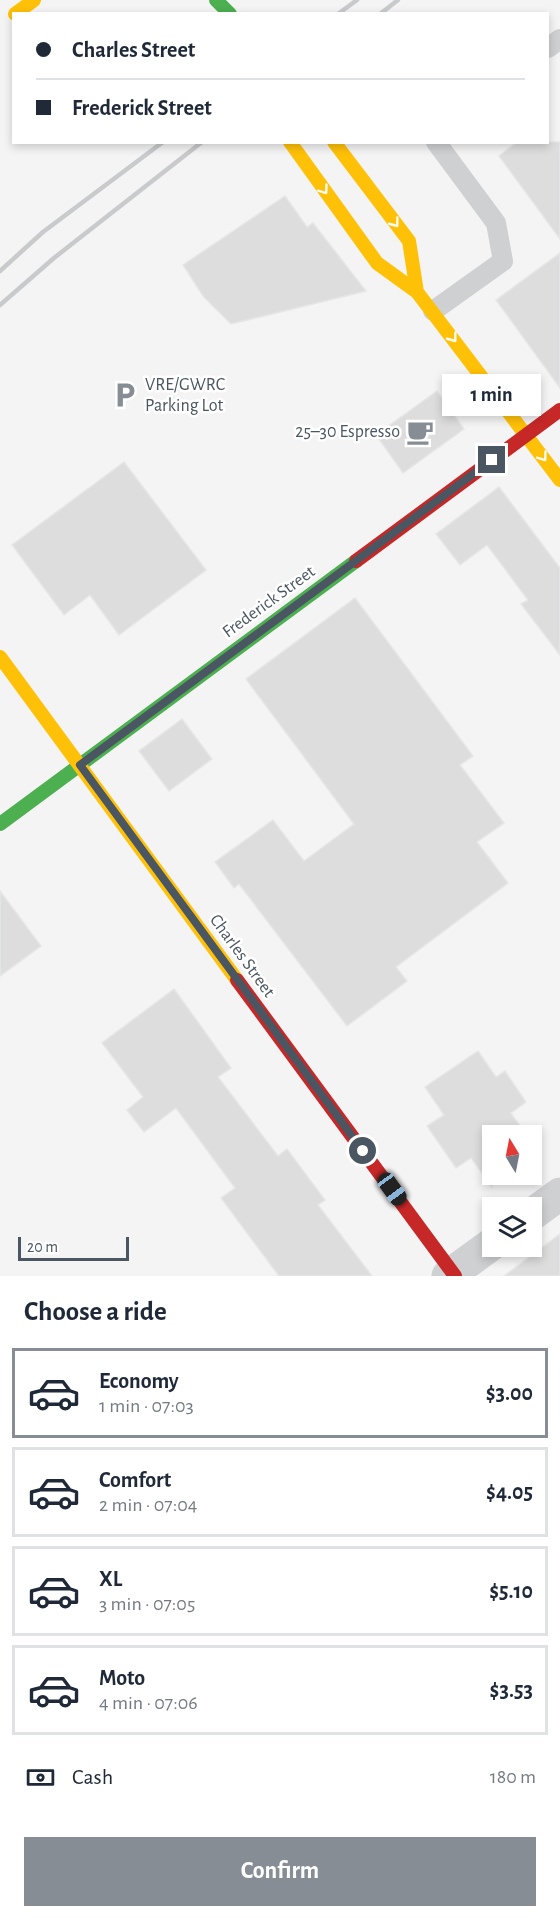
<!DOCTYPE html>
<html lang="en">
<head>
<meta charset="utf-8">
<style>
  :root { --surface:#fff; --page:#f6f6f7; --text:#1f2937; --muted:#747a83; --line:#e0e1e3; --accent:#868d94 }
  body { margin:0; font-family:"Alegreya Sans",sans-serif; background:var(--page); color:var(--text); height:100vh; display:flex; flex-direction:column; font-size:22px; white-space:nowrap }
  * { box-sizing:border-box; margin:0 }
  p { font-size:20px; color:var(--muted) }
  .icon { flex:none; width:33px; height:33px; fill:none; stroke:currentColor; stroke-width:2; stroke-linecap:round; stroke-linejoin:round }
  .map { position:relative; height:1276px; overflow:hidden }
  .side { display:flex; flex-direction:column; background:var(--surface); flex:1 }
  .side>* { flex:none }
  .hud { position:absolute; left:12px; top:12px; width:537px; height:132px; border-radius:0px; box-shadow:0 3px 9px #0003; display:grid; align-content:center; height:132px; padding:0 24px; background:var(--surface) }
  .needle { width:39px; rotate:350deg }
  .controls { position:absolute; left:482px; top:1125px; display:grid; gap:12px }
  .controls a { display:grid; place-items:center; width:60px; height:60px; border-radius:0px; background:var(--surface); box-shadow:0 3px 9px #0003; font-size:30px }
  .scale { position:absolute; left:18px; bottom:15px; width:111px; box-sizing:border-box; padding-left:6px; border:3px solid #4a5661; border-top:0; font-size:16px; line-height:21px; white-space:nowrap; color:#4a5661; -webkit-text-stroke:4px #fff; paint-order:stroke }
  .end { position:absolute; width:27px; height:27px; margin:-14px; border:8px solid #4a5661; background:#fff; box-shadow:0 0 0 3px #fff }
  .from { border-radius:50% }
  .bubble { position:absolute; height:42px; border-radius:0px; background:var(--surface); box-shadow:0 3px 9px #0003; font-size:20px; font-weight:600; line-height:42px; text-align:center }
  .car { position:absolute; width:18px; height:36px; margin:-18px -9px; border-radius:8px; box-shadow:0 0 4px 2px #0007; background:linear-gradient(#222 24%,#8ab4d8 0 40%,#222 0 76%,#8ab4d8 0 86%,#222 0) }
  .hud b { display:flex; align-items:center; gap:21px; height:57px; font-size:22px }
  .hud b+b { border-top:2px solid var(--line) }
  .hud i { width:15px; height:15px; background:var(--text) }
  ul { padding:0; list-style:none }
  li { display:flex; align-items:center; gap:18px; height:90px; margin:0 12px 9px; padding:0 12px; border:3px solid var(--line); border-radius:0px }
  li div { flex:1 }
  li b { display:block; font-size:22px }
  li em { font-style:normal; font-weight:600 }
  li.on { border-color:var(--accent) }
  li>.icon { width:54px; height:54px; stroke-width:1.5 }
  h2 { padding:0 24px; font-size:27px; line-height:72px }
  .pay { display:flex; align-items:center; gap:15px; height:66px; padding:0 24px; font-size:22px }
  .pay p { margin-inline-start:auto }
  .button { display:flex; gap:12px; margin-top:auto; padding:12px 24px }
  .button a { flex:1; height:69px; border-radius:0px; background:var(--accent); color:#fff; font-size:24px; font-weight:600; line-height:69px; text-align:center }
  .map>svg:first-child { display:block }
  .building { fill:#ddddde; stroke:#e5e6e7; stroke-width:1.5 }
  .lines { fill:none; stroke-linecap:round; stroke-linejoin:round }
  .lane { stroke:#ced0d2; stroke-width:20 }
  .street { stroke:#ced0d2; stroke-width:33 }
  .fast { stroke:#4caf50; stroke-width:14 }
  .slow { stroke:#ffc107; stroke-width:14 }
  .jam { stroke:#c62828; stroke-width:14 }
  .rail { stroke:#c9cacc; stroke-width:4.5 }
  .oneway { stroke:#f6fbf6 }
  .route { stroke:#4a5661; stroke-width:8 }
  .labels { text-anchor:middle; dominant-baseline:central; stroke-width:5; stroke-linejoin:round; paint-order:stroke }
  .poi-label { font-size:18px; fill:#4a5661; stroke:#fff; text-anchor:start }
  .street-label { font-size:18px; fill:#4a5661; stroke:#fff }
</style>
</head>
<body>
<div class="map">
<svg width="560" height="1276" viewBox="0 0 560 1276">
  <rect width="100%" height="100%" fill="#f4f4f4"/>
  <path class="building" d="M517,142H560V239L499,156Z
    M285,196L307,227L313,223L366,291L231,324L203,296L183,265Z
    M560,253V388L496,300Z
    M437,391L464,429L403,473L376,435Z
    M124,462L206,570L119,635L90,595L64,615L12,545Z
    M499,487L560,568V655L521,604L528,600L487,545L460,565L436,534Z
    M355,598L473,756L460,765L504,823L477,842L508,883L396,967L407,981L347,1026L239,884L234,888L215,862L273,820L304,861L354,824L246,679Z
    M182,719L212,759L169,791L139,751Z
    M0,891L41,946L0,976Z
    M174,989L231,1068L218,1077L278,1156L287,1149L325,1200L318,1205L372,1276H279L221,1198L235,1188L176,1108L144,1132L127,1110L143,1097L102,1043Z
    M478,1051L496,1077L505,1071L526,1102L511,1113L527,1136H492V1187L471,1158L456,1168L427,1126L444,1115L425,1087Z
    M560,1234V1276H504Z"/>
  <g class="lines">
    <path class="lane" d="M548,48L560,39
      M433,311L503,261L496,223L436,142"/>
    <path class="street" d="M531,1215L560,1194
      M448,1276L492,1244"/>
    <path class="fast" d="M216,0L230,14
      M0,824L356,561"/>
    <path class="slow" d="M15,14L34,0
      M290,142L377,263L417,292L560,480
      M334,142L409,241L417,292
      M0,657L237,980"/>
    <path class="jam" d="M356,561L560,410
      M237,980L455,1276"/>
    <path class="rail" d="M338,14L357,0
      M380,14L398,0
      M0,271L43,232L163,142
      M0,305L54,258L202,142"/>
  </g>
  <defs><path id="oneway-chevron" d="M-2-3.5L2.5 0L-2 3.5" fill="none" stroke-width="1.6" stroke-linecap="round" stroke-linejoin="round" transform="scale(1.5)"/></defs>
  <g class="oneway">
    <use href="#oneway-chevron" transform="translate(324 190) rotate(54)"/>
    <use href="#oneway-chevron" transform="translate(395 223) rotate(53)"/>
    <use href="#oneway-chevron" transform="translate(453 338) rotate(53)"/>
    <use href="#oneway-chevron" transform="translate(543 457) rotate(54)"/>
  </g>
  <g class="lines">
    <path class="route" d="M363,1151L80,765L492,460"/>
  </g>
  <defs>
    <symbol id="parking-bare" viewBox="-9 -9 18 18"><path d="M-3.5-5.5H1a3.5 3.5 0 0 1 0 7H-1V5.5H-3.5ZM-1-3.4V-.6H.8a1.4 1.4 0 0 0 0-2.8Z" fill="#868d94" stroke="#fff" stroke-width="2.5" paint-order="stroke"/></symbol>
    <symbol id="cafe-bare" viewBox="-9 -9 18 18"><path d="M-5.5-4.5H6V0H3Q3 3.5 0 3.5H-2.5Q-5.5 3.5-5.5 0ZM3-3.2v2h1.7v-2ZM-6 4.5H4V6H-6Z" fill="#868d94" stroke="#fff" stroke-width="2.5" paint-order="stroke"/></symbol>
  </defs>
  <g fill-rule="evenodd">
    <use href="#parking-bare" x="106" y="376" width="38" height="38"/>
    <use href="#cafe-bare" x="401" y="413" width="38" height="38"/>
  </g>
  <g class="labels">
    <g class="poi-label">
      <text x="145" y="385">VRE/GWRC<tspan x="145" dy="21">Parking Lot</tspan></text>
      <text x="400" y="432" text-anchor="end">25–30 Espresso</text>
    </g>
    <g class="street-label">
      <text transform="translate(269 602) rotate(-36)">Frederick Street</text>
      <text transform="translate(242 956) rotate(54)">Charles Street</text>
    </g>
  </g>
</svg>
<div class="controls">
<a><svg class="needle" viewBox="-14 -14 28 28"><path d="M0-13l5 13h-10z" fill="#e53935"/><path d="M0 13l5-13h-10z" fill="#747a83"/></svg></a>
<a><svg class="icon" aria-label="layers" viewBox="0 0 24 24"><path d="M12 4l9 5-9 5-9-5zM3 14l9 5 9-5"/></svg></a>
</div>
<div class="scale">20 m</div>
<i class="end from" style="left:363px;top:1151px"></i>
<i class="end" style="left:492px;top:460px"></i>
<div class="bubble" style="left:442px;top:374px;width:99px">1 min</div>
<i class="car" style="left:392px;top:1189px;rotate:144deg"></i>
<div class="hud">
<b><i class="from"></i>Charles Street</b>
<b><i></i>Frederick Street</b>
</div>
</div>
<section class="side">
<h2>Choose a ride</h2>
<ul>
<li class="on"><svg class="icon" aria-label="car" viewBox="0 0 24 24"><path d="M5 17H2v-5l4-1 3-4h7l3 4 3 1v5h-3M9 17h6M6 11h13"/><circle cx="7" cy="17" r="2"/><circle cx="17" cy="17" r="2"/></svg><div><b>Economy</b><p>1 min · 07:03</p></div><em>$3.00</em></li>
<li><svg class="icon" aria-label="car" viewBox="0 0 24 24"><path d="M5 17H2v-5l4-1 3-4h7l3 4 3 1v5h-3M9 17h6M6 11h13"/><circle cx="7" cy="17" r="2"/><circle cx="17" cy="17" r="2"/></svg><div><b>Comfort</b><p>2 min · 07:04</p></div><em>$4.05</em></li>
<li><svg class="icon" aria-label="car" viewBox="0 0 24 24"><path d="M5 17H2v-5l4-1 3-4h7l3 4 3 1v5h-3M9 17h6M6 11h13"/><circle cx="7" cy="17" r="2"/><circle cx="17" cy="17" r="2"/></svg><div><b>XL</b><p>3 min · 07:05</p></div><em>$5.10</em></li>
<li><svg class="icon" aria-label="car" viewBox="0 0 24 24"><path d="M5 17H2v-5l4-1 3-4h7l3 4 3 1v5h-3M9 17h6M6 11h13"/><circle cx="7" cy="17" r="2"/><circle cx="17" cy="17" r="2"/></svg><div><b>Moto</b><p>4 min · 07:06</p></div><em>$3.53</em></li>
</ul>
<div class="pay"><svg class="icon" aria-label="cash" viewBox="0 0 24 24"><path d="M3 7h18v10H3z"/><circle cx="12" cy="12" r="2"/></svg>Cash<p>180 m</p></div>
<div class="button"><a>Confirm</a></div>
</section>
</body>
</html>
